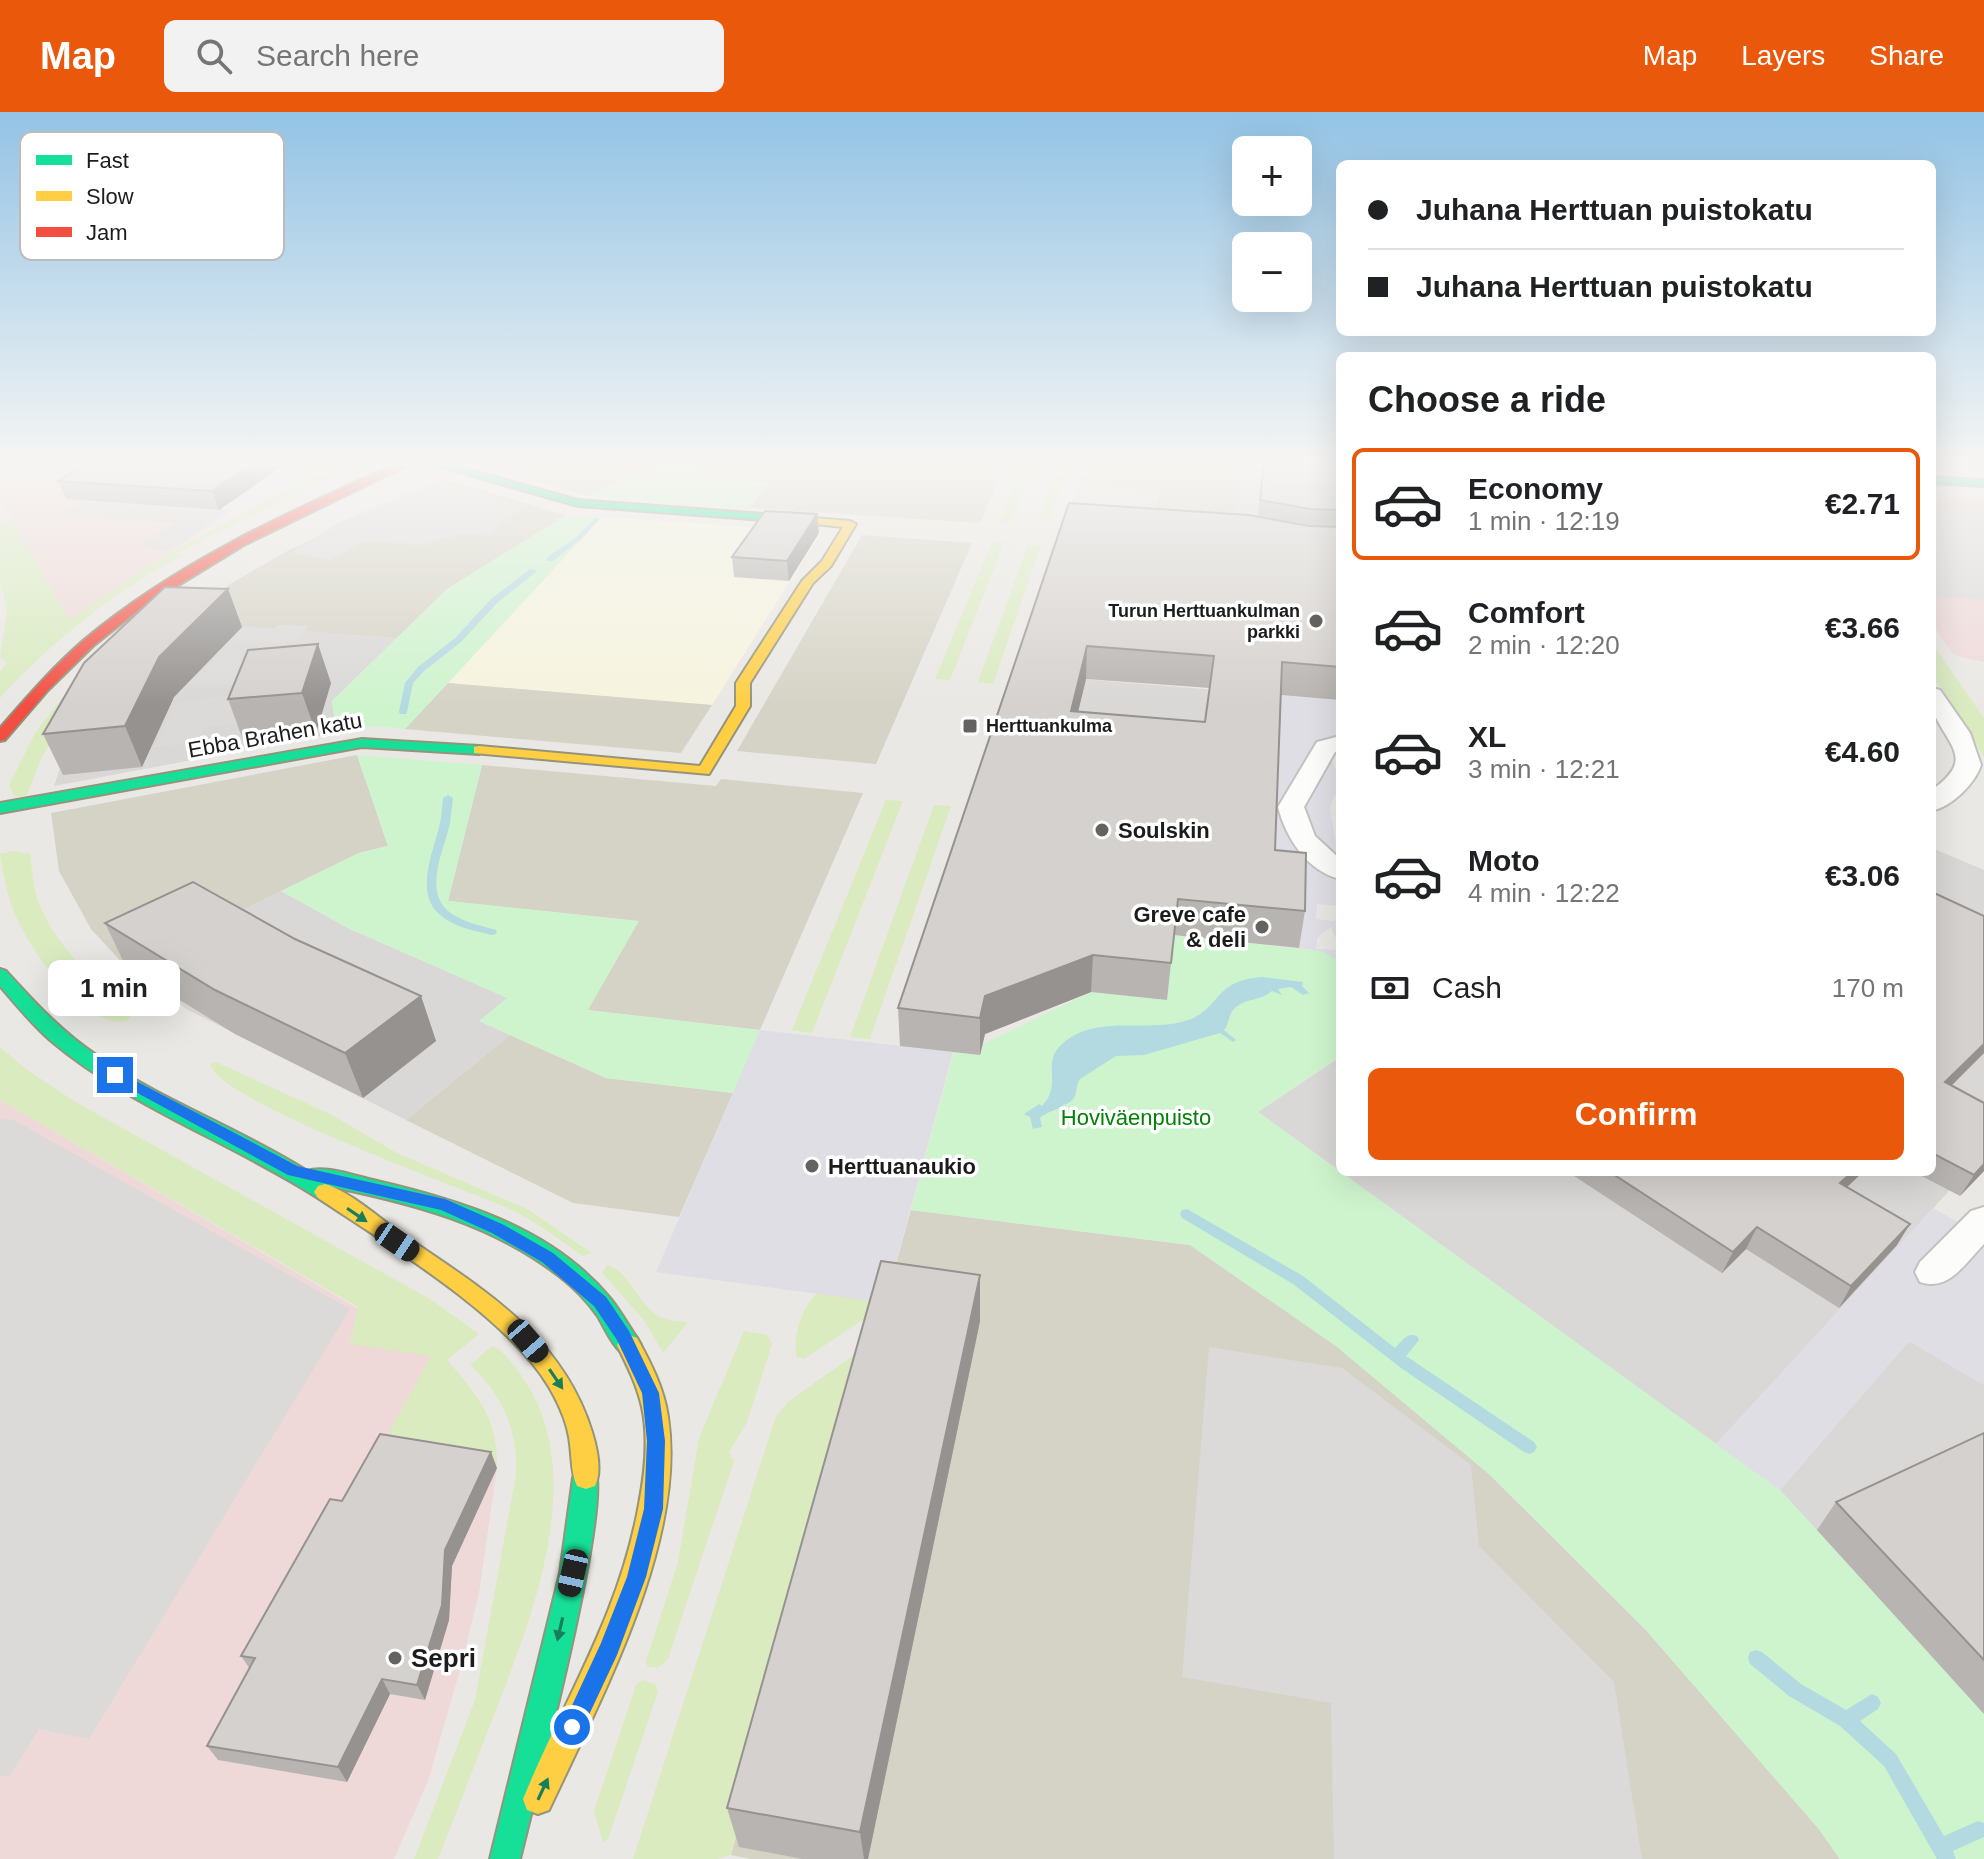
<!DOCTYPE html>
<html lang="en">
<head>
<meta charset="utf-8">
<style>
  :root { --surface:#fff; --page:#f2f2f2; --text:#202124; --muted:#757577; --line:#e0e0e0; --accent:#ea580c }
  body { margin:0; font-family:Arial,sans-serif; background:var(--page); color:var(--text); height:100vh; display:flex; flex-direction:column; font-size:30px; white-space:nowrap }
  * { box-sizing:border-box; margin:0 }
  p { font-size:26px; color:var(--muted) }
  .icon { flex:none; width:44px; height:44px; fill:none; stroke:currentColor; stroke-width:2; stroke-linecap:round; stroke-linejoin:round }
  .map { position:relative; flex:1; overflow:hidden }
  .details { position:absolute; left:1336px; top:240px; width:600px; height:824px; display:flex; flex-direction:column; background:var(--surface); border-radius:12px; box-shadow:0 8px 32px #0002 }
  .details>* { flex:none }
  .top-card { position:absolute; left:1336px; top:48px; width:600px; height:176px; border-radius:12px; box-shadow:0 8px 32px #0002; display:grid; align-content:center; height:176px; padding:0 32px; background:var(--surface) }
  .tools { position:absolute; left:1232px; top:24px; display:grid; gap:16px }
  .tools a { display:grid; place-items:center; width:80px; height:80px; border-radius:12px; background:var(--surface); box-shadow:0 8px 32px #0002; font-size:40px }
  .end { position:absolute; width:36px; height:36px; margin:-18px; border:10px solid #1a73e8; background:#fff; box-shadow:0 0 0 4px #fff }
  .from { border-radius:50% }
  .bubble { position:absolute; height:56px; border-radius:12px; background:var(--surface); box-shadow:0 8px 32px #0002; font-size:26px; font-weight:700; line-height:56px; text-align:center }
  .car { position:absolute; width:24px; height:48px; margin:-24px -12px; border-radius:10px; box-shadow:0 0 6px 2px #0007; background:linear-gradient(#222 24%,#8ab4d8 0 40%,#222 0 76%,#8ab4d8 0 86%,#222 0) }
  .top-card b { display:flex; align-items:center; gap:28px; height:76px; font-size:30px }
  .top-card b+b { border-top:2px solid var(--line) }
  .top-card i { width:20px; height:20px; background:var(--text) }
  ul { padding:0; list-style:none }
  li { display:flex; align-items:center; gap:24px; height:112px; margin:0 16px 12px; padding:0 16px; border:4px solid transparent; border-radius:12px }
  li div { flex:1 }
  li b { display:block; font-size:30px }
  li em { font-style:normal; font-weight:700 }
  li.selected { border-color:var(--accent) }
  li>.icon { width:72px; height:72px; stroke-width:1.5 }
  h2 { padding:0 32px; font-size:36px; line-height:96px }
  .pay { display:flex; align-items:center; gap:20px; height:88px; padding:0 32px; font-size:30px }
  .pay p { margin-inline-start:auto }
  .button { display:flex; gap:16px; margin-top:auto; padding:16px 32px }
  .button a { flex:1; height:92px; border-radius:12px; background:var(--accent); color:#fff; font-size:32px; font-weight:700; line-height:92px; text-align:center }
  header { display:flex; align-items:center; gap:48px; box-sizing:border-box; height:112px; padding:0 40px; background:var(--accent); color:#fff }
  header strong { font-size:38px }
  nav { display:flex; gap:44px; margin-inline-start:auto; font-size:28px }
  .search { width:560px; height:72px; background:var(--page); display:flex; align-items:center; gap:20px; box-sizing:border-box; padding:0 28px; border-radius:12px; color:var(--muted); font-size:30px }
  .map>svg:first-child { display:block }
  .residential { fill:#d9d8d6 }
  .commercial { fill:#eed9d8 }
  .education { fill:#f6f4de }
  .construction { fill:#d5d3c5 }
  .grass { fill:#d9ebbf }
  .park { fill:#cef4cd }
  .parking { fill:#dbdad8 }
  .plaza { fill:#dedee4 }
  .water { fill:#b3dae1 }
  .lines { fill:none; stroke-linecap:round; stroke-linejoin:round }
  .stream { fill:#b3dae1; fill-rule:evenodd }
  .street-casing { stroke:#c3c2c0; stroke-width:4 }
  .fast-casing { stroke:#94947c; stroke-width:4 }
  .slow-casing { stroke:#94947c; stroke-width:4 }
  .jam-casing { stroke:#94947c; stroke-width:4 }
  .street { fill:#fcfcfb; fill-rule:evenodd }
  .fast { fill:#16e098; fill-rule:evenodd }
  .slow { fill:#ffcf43; fill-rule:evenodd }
  .jam { fill:#f24e42; fill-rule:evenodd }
  .wall { fill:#b7b4b1; fill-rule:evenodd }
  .shaded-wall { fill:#959290 }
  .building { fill:#d5d1ce; stroke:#959290; stroke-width:2; fill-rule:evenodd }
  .oneway { fill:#197e5a }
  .route { fill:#1a73e8 }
  .poi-dot { fill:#646362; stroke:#fff; stroke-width:3 }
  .labels { text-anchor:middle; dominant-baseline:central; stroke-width:7; stroke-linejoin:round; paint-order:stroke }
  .far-poi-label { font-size:18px; font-weight:bold; fill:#1c1c1c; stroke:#fff; text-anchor:end }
  .street-label { font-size:22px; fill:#1c1c1c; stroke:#fff }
  .poi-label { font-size:22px; font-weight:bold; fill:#1c1c1c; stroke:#fff; text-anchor:start }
  .park-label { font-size:22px; fill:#028106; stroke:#fff }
  .near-poi-label { font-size:26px; font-weight:bold; fill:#1c1c1c; stroke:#fff; text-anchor:start }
  .key { fill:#fff; stroke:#bbb; stroke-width:2 }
  .key-label { font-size:22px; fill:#1c1c1c }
</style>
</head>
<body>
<header>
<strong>Map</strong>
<div class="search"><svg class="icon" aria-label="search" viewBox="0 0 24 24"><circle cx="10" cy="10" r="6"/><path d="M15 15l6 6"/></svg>Search here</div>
<nav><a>Map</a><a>Layers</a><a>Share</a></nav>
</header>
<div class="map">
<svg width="1984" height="1747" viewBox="0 0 1984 1747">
  <rect width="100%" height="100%" fill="#eae8e4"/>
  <path class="residential" d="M1236,351L1340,357L1234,421L1239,368H1234Z
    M178,509L300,517L397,526L332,589L336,621L54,674L68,633Z
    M1019,562L1277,583L1276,630L989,659Z
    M1932,736L1984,758V1041L1716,1332L1341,1060H1932Z
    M281,779L350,817L508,886L479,909L510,923L406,1008L188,898L126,855Z
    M1340,945V1059L1258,1000Z
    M1909,1229L1984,1273V1601L1780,1378Z"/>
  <path class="commercial" d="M0,349H289L220,397L232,399L69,509L0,386Z
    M1932,382L1984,385V550L1954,543L1932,512Z
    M0,988L443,1246L497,1356L479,1481L460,1558L428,1669L394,1747H0Z"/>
  <path class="education" d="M602,405L821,420L712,593L448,571Z"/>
  <path class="construction" d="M490,349H662L588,384L479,353Z
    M705,349H1007L980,411L750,396L767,372L691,366Z
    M1087,349L1236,351L1234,367L1240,368L1234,421L1152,415L1159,378L1079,373Z
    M444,367L566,403L447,477L397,526L178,509L230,472L289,438Z
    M862,423L972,431L876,652L737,639Z
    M448,571L712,593L681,641L405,617Z
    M357,643L388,734L359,741L126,855L91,817L59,759L51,701Z
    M482,653L716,674L721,667L863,681L760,918L587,898L638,809L448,789Z
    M510,923L606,966L733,981L679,1105L573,1091L406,1008Z
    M911,1098L1190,1133L1336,1234L1489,1362L1645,1517L1818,1716L1840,1747H751L731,1743Z"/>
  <path class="grass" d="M1025,349H1034L1012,411L1000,410Z
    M1058,349H1070L1050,407H1038Z
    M330,354L341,361L176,442L181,444C118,477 47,533 0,586V560L7,550L0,545L7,498L0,470V412L12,407L69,508L170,440Z
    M992,430L1004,431L950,568L935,567Z
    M1028,433H1041L993,572L978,570Z
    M1932,531L1984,606V645L1932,563Z
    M83,560L61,614L42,645L26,685L14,684L9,673L36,619Z
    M886,688L903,689L812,921L792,918Z
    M934,693L951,694L870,927L850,925Z
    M13,739L30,742C32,756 33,772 37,786C54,834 95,869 132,902L128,908C87,922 28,835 15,802C7,782 3,762 0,742Z
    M0,935L26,957L74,989L430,1187L479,1222L447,1248C478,1284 498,1305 497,1356L381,1335L431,1244L350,1232L358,1195L0,988Z
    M216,950L332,1003L395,1040L527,1097L592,1141L583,1144C559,1128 536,1109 510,1097C466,1077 217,989 210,952Z
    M607,1153C630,1160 637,1190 657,1203C665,1209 678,1209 688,1210L663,1241L644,1208L602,1161Z
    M821,1178L885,1187L884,1194L804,1247L797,1245C791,1225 804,1190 821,1178Z
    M744,1219L767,1223L772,1232L747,1310L729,1340L734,1349L668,1547C661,1554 657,1558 647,1554L646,1549L678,1450L699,1326Z
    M874,1229L731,1743L717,1747H633L776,1304L789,1289Z
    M492,1234C506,1240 516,1256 525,1269C590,1368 529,1512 491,1611C473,1657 456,1702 438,1747H414L475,1588L516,1363C518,1319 503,1283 470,1253Z
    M642,1568L655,1572L658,1580L608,1727L603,1731L594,1699L636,1573Z"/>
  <path class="park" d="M662,349H705L692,366L768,371L750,396L588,384Z
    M566,403L602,405L405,617L373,614L336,621L332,589L447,477Z
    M357,643L482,653L448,789L639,809L588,898L760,918L733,981L606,966L479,909L507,886L350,817L281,779L359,741L388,734Z
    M1174,823L1322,839L1340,850V944L1258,1000L1780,1378L1984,1601V1747H1840L1818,1716L1645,1517L1489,1362L1336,1234L1190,1133L911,1098L954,940L980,943L983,932L1091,880L1167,888Z"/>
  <path class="parking" d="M436,369L523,394L489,424L463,421L423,433L365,429L330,448L291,441L338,411Z
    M84,389L226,400L169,439L138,436L175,411L61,402Z
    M1932,389L1984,392V488L1932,484Z
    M278,513L309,514L294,531L231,529L243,516L274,517Z
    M215,546L279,547L256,573L189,572Z
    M256,580L242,612L204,615L197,631L154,635L175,591Z
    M0,1007L14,1008L350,1197L89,1627L39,1617L9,1665L0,1663Z
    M1209,1235L1342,1256L1471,1353L1479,1434L1614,1570L1642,1747H1334L1331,1591L1182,1565Z"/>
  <path class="plaza" d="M1079,373L1160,378L1150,425L1064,420Z
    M1277,583L1340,588V635L1330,645L1340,666V684H1334L1330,696L1337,739H1340V794L1317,792L1316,807L1334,809L1340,800V836L1331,815L1317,826L1316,837L1340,838V850L1322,839L1299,836L1300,789L989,659L1273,685Z
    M760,918L953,940L885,1191L656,1160Z
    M1933,1096L1984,1125V1273L1909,1229L1780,1378L1716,1332Z"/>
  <path class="water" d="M1262,865L1303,870L1302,874L1309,881L1303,883L1291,875L1278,877L1282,883L1272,879C1261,889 1247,886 1236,895C1228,901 1230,911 1224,918L1236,928L1233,930L1220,921L1144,943L1116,944L1080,967C1076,973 1077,981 1074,986C1070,993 1046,1000 1040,1006L1042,1015L1033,1017L1030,1005L1024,1002L1039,992L1042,994C1063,972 1041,952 1061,933C1094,901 1145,921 1185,909C1222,898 1211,869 1262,865Z"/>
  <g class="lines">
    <path class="stream" d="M595,406L600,407L581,427L553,449H547V445L577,425Z
      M530,457L537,459L497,491L461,530L424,559L413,571L407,600L406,602H400L399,600L405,571L418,555L455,526L491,487Z
      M448,683L453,686C452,694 451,703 450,711C445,736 425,773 445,796C457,809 479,813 496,818L497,820L496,822L492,823C475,819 453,815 439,802C414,779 434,739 440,711C442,703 442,694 443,686Z
      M1187,1097L1303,1164L1395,1236C1402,1229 1407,1220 1417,1224L1419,1228L1406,1244L1534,1330L1537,1335L1534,1340L1529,1342L1524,1340L1401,1256L1293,1172L1182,1106L1180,1102L1182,1098Z
      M1756,1538L1762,1540L1801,1572L1846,1598L1872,1582L1878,1585L1881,1591L1878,1597L1860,1609L1896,1642L1944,1724L1978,1709L1984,1711V1725L1953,1739L1956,1747H1937L1884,1654L1840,1614L1789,1584L1750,1552L1748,1546L1750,1540Z"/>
    <defs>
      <path id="street" d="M1932,576L1940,578L1970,621L1981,653C1975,672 1952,694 1932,699V678C1973,648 1952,638 1934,602C1930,595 1932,584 1932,576Z
        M1340,624V639L1335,640L1304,695L1315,724L1340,747V767C1307,759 1286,726 1278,695L1317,630Z
        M1984,1095V1132C1965,1151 1949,1180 1920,1170L1915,1160L1920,1150L1971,1099Z"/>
      <path id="fast" d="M420,349H438L578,388L790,404L796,407L790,410L578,394Z
        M1932,365L1984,368V374L1932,371Z
        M362,627L479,634L486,638L479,642L362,635L0,701V691Z
        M0,857L6,859C34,890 62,920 96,943C162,989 239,1016 307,1059C325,1053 355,1064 373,1068C459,1088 551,1115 610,1186C620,1198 628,1213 637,1226L641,1233L637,1240C631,1242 625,1244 620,1239C611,1231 604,1214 597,1203C587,1189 572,1174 559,1164C492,1112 414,1092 333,1075L336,1080L332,1086L325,1088L318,1086C231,1030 129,995 50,928C32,912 16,893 0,874Z
        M586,1355L595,1358C612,1395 534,1688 520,1747H490L560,1461L573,1366L577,1358Z"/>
      <path id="slow" d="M790,404L850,409L856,412L831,454L813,471L750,571V594L709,662L474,641V635L479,634L700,654L736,594V571L802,469L822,449L843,415L786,409L784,407Z
        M325,1072C352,1081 379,1106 402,1122C481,1176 562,1223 592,1320C597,1336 602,1359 595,1374L586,1377L577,1374C571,1361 572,1346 570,1332C568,1312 559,1292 549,1275C507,1204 387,1132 318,1086L314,1080L318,1074Z
        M629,1223L637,1226C651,1251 664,1277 668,1305C687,1429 600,1588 549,1698L538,1702L527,1698L523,1687C565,1585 619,1504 639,1392C645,1361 649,1327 642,1295C637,1273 627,1253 617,1233L621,1226Z"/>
      <path id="jam" d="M402,349H416L244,433L141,496L93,534L48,578L5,628L0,629V616C27,585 53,555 84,528C178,449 291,399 402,349Z"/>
    </defs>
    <use href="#street" class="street-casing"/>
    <use href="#fast" class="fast-casing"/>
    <use href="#slow" class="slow-casing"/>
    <use href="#jam" class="jam-casing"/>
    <use href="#street" class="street"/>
    <use href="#fast" class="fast"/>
    <use href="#slow" class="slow"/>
    <use href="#jam" class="jam"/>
  </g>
  <path class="wall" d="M92,349H288V350L219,398L66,387L58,369Z
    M1263,349H1340V588L1281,583L1275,738L1305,799L1299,836L1174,823L1167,888L1091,880L985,922L980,943L900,934L898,896L1069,391L1258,404ZM1086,567L1210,576L1205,610L1078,600Z
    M819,421L789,469L734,465L732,445Z
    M228,477L242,515L174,585L142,655L63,663L43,622Z
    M331,571L316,621L243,628L228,587Z
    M1932,780L1984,804V941L1951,974L1984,991V1059L1960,1084L1914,1060H1932Z
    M105,811L295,827L421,884L436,929L363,986L235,922L126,855Z
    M1568,1060H1863L1847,1075L1897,1133L1839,1196L1746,1137L1722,1161Z
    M980,1209L868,1747H803L739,1735L727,1696Z
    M1984,1321V1602L1817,1418L1836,1390Z
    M497,1356L452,1454L449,1508L425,1588L390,1582L347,1670L218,1648L207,1634L250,1557L241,1544L342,1389Z"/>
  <path class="shaded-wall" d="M257,349L288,350L219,398L212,379Z
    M817,402L819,421L789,469L787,449Z
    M228,477L242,515L174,585L142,655L125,614L159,545Z
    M318,532L331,571L316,621L302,581Z
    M1087,534L1086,567L1070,633L1071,599Z
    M1093,843L1091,880L985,922L980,943V906L985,884Z
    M421,884L436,929L363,986L345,941Z
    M1984,932V941L1933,992L1945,970Z
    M1984,1052V1059L1960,1084L1974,1063Z
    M1852,1060H1863L1829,1092L1840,1071Z
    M1910,1112L1897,1133L1839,1196L1851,1174Z
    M1757,1115L1746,1137L1722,1161L1733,1140Z
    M980,1163V1209L868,1747H864L860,1720Z
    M491,1340L497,1356L452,1454L449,1508L425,1588L417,1573L445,1438Z
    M382,1567L390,1582L347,1670L338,1655Z"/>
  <path class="building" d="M92,349H257L212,379L58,369Z
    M1264,349H1340V398L1310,397L1260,388Z
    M1069,391L1248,403L1309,414L1340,415V555L1282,550L1275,738L1306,741L1305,799L1178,787L1171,851L1093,843L985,884L980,906L898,896ZM1087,534L1214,544L1205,610L1071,599Z
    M765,399L817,402L787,449L732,445Z
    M165,475L228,477L159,545L125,614L43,622L84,551Z
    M318,532L302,581L228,587L248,538Z
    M193,770L295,827L421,884L345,941L215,878L105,811Z
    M1932,780L1984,804V932L1945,970L1984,991V1052L1974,1063L1932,1041Z
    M1610,1060H1852L1840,1071L1910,1112L1851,1174L1757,1115L1733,1140Z
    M881,1149L980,1163L860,1720L727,1696Z
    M1984,1321V1548L1836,1390Z
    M380,1322L491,1340L445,1438L442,1493L417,1573L382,1567L338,1655L207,1634L255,1546L241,1544L330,1387L342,1389Z"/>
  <defs><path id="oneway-solid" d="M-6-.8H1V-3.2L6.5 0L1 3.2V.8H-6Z" transform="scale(2)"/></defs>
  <g class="oneway">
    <use href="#oneway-solid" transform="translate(357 1103) rotate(34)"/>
    <use href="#oneway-solid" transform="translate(556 1267) rotate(56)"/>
    <use href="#oneway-solid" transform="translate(560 1517) rotate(103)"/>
    <use href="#oneway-solid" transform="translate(543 1677) rotate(-65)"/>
  </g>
  <linearGradient id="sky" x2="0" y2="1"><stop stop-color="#93c3e5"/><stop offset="0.59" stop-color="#f6f5f3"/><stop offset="1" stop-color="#f6f5f3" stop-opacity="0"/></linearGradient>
  <rect width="1984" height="594" fill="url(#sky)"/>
  <path class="route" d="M115,958L297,1054L445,1087L504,1113L553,1141L606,1185L629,1219L659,1281L665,1329L663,1397L646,1465L617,1543L580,1622L572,1625L565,1622L562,1615L601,1531L627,1465L644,1397L647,1329L642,1281L617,1228L594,1194L542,1150L492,1121L441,1098L288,1063L110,966L108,963Z"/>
  <g class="poi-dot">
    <circle cx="1316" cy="509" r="8"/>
    <rect x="962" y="606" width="16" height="16" rx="4"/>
    <circle cx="1102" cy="718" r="8"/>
    <circle cx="1262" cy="815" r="8"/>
    <circle cx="812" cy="1054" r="8"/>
    <circle cx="395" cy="1546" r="8"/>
  </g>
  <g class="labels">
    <g class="far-poi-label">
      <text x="1300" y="499">Turun Herttuankulman<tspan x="1300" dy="21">parkki</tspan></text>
      <text x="986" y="614" text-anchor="start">Herttuankulma</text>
    </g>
    <g class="street-label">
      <text transform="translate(275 623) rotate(-10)">Ebba Brahen katu</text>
    </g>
    <g class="poi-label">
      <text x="1118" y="718">Soulskin</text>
      <text x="1246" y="802" text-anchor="end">Greve cafe<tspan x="1246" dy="25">&amp; deli</tspan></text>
      <text x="828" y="1054">Herttuanaukio</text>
    </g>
    <g class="park-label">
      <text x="1136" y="1005">Hoviväenpuisto</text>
    </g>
    <g class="near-poi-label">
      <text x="411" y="1546">Sepri</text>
    </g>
  </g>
  <rect x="20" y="20" width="264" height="128" rx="12" class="key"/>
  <rect x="36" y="43" width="36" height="10" fill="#16e098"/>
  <rect x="36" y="79" width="36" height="10" fill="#ffcf43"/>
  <rect x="36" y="115" width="36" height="10" fill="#f24e42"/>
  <g class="key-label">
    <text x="86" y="56">Fast</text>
    <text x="86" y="92">Slow</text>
    <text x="86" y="128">Jam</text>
  </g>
</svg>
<div class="tools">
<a>+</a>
<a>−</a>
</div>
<i class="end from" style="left:572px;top:1615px"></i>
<i class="end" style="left:115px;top:963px"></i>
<div class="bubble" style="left:48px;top:848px;width:132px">1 min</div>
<i class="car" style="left:397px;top:1130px;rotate:124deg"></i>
<i class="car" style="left:528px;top:1229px;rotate:139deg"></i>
<i class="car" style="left:573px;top:1461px;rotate:193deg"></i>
<div class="top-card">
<b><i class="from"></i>Juhana Herttuan puistokatu</b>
<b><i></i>Juhana Herttuan puistokatu</b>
</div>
<section class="details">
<h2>Choose a ride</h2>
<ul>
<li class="selected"><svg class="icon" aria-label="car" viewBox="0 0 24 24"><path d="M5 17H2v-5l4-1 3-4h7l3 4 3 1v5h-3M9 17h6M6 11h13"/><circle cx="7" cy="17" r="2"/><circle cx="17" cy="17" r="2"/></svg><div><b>Economy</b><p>1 min · 12:19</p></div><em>€2.71</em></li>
<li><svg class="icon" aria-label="car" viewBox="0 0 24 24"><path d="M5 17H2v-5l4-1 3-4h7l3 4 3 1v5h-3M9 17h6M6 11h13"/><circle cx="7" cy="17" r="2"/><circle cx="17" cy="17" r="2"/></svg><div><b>Comfort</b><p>2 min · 12:20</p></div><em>€3.66</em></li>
<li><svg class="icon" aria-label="car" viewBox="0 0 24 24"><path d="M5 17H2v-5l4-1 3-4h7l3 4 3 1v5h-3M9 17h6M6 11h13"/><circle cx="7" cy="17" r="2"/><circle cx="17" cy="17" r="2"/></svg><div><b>XL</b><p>3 min · 12:21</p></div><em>€4.60</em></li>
<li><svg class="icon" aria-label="car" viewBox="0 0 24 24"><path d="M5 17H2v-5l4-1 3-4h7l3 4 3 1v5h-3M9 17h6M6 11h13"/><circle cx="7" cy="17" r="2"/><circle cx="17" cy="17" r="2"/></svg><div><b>Moto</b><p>4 min · 12:22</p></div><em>€3.06</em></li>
</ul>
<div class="pay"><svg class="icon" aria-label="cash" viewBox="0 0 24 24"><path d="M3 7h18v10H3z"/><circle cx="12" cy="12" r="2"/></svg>Cash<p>170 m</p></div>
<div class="button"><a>Confirm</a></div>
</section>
</div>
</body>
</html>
